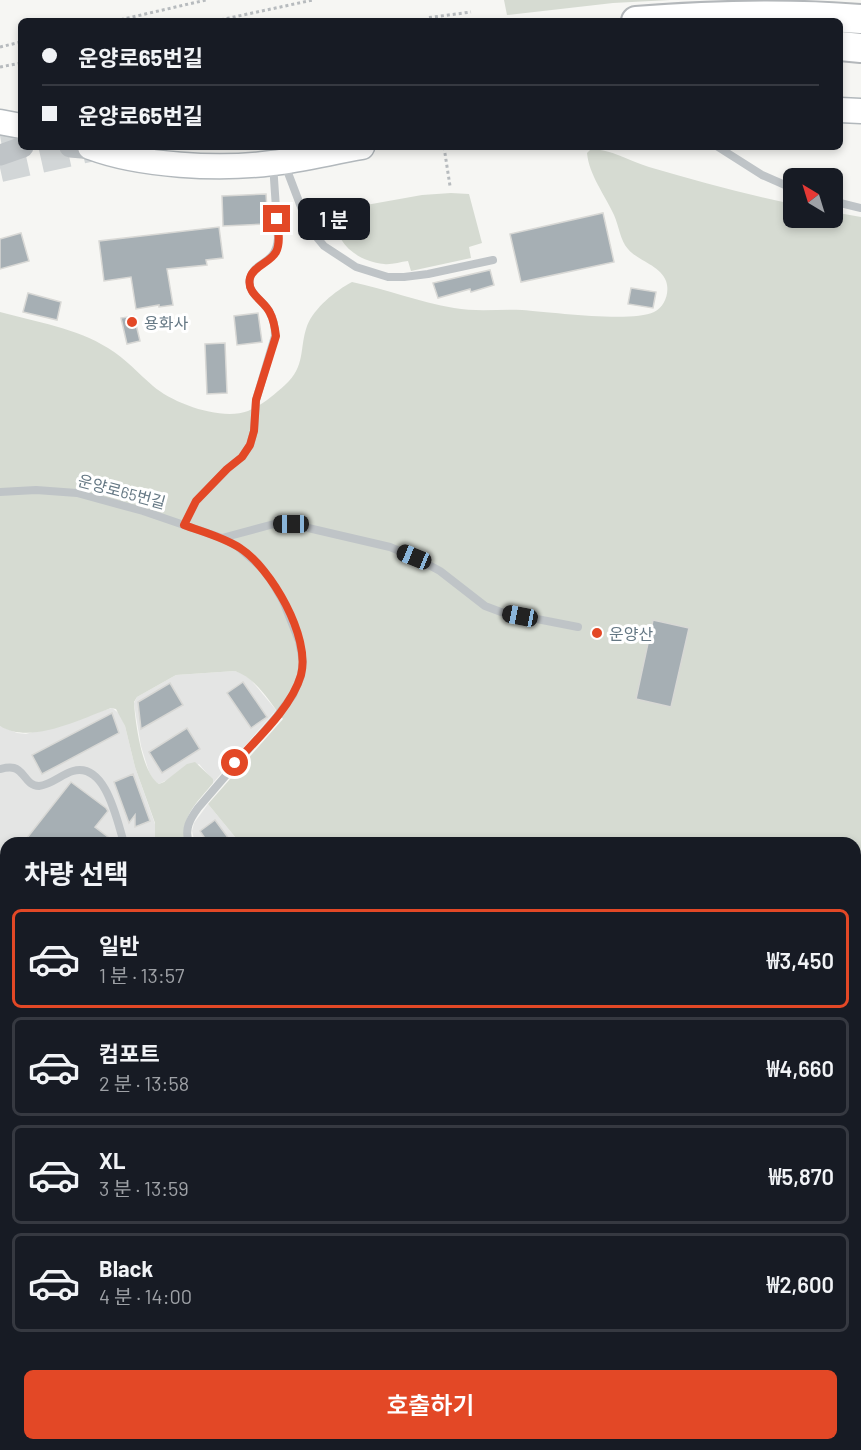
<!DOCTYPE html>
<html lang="ko">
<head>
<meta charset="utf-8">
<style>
  :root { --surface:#171b24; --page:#242831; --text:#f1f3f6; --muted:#9ea1a6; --line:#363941; --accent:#e34826 }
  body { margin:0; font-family:Barlow,"Noto Sans KR",sans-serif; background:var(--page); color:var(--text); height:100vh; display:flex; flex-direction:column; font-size:22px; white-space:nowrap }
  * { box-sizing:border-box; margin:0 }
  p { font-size:20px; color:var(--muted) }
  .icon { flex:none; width:33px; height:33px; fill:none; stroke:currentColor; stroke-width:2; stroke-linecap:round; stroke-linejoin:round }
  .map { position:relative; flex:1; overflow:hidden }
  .side { position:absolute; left:0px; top:837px; width:861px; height:614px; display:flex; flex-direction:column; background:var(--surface); border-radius:18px 18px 0 0; box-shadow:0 3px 9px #0003 }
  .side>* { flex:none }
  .hud { position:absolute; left:18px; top:18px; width:825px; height:132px; border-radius:9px; box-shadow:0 3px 9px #0003; display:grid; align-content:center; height:132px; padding:0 24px; background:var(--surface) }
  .needle { width:39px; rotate:322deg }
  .buttons { position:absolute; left:783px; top:168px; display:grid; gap:12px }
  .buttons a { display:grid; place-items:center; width:60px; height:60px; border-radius:9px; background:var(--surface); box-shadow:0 3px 9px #0003; font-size:30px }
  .end { position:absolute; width:27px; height:27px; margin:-14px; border:8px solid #e34826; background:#fff; box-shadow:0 0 0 3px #fff }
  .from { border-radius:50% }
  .bubble { position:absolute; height:42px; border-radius:9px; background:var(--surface); box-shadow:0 3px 9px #0003; font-size:20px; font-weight:600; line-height:42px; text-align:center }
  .car { position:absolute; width:18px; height:36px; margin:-18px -9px; border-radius:8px; box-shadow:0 0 4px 2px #0007; background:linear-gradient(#222 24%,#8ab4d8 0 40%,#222 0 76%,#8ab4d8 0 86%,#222 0) }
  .hud b { display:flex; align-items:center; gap:21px; height:57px; font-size:22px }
  .hud b+b { border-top:2px solid var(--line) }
  .hud i { width:15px; height:15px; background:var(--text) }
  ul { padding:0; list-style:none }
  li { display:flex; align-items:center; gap:18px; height:99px; margin:0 12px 9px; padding:0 12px; border:3px solid var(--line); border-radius:9px }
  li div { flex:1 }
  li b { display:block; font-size:22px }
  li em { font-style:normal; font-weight:600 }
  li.selected { border-color:var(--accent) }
  li>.icon { width:54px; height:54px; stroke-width:1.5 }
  h2 { padding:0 24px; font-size:27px; line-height:72px }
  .primary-button { display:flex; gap:12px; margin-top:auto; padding:12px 24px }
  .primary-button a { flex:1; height:69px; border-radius:9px; background:var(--accent); color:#fff; font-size:24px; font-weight:600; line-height:69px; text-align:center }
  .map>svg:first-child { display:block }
  .built { fill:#e4e5e4 }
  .green { fill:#d6dbd2 }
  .building { fill:#a6afb4; stroke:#d8d8d5; stroke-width:1.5 }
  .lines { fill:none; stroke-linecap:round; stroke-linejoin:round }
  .trunk-tunnel { stroke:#d2d6d7; stroke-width:28; stroke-dasharray:28 14; stroke-linecap:butt }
  .secondary-casing { stroke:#b2b8bc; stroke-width:27 }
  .trunk-casing { stroke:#b3b7ba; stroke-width:32 }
  .path { stroke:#b7bbbe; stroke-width:3; stroke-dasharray:3 3; stroke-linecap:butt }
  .service { stroke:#bfc4c7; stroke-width:8 }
  .minor { stroke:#bfc4c7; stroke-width:16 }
  .tertiary { stroke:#bfc4c7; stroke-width:21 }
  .secondary { stroke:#fff; stroke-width:24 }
  .trunk { stroke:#fff; stroke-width:28 }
  .route { stroke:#e34826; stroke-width:8 }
  .poi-dot { fill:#e34826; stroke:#fff; stroke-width:2 }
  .labels { text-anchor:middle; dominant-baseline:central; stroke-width:6; stroke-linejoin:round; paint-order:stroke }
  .poi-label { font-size:16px; fill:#657884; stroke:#fff; text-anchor:start }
  .street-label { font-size:16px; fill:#657884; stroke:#fff }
</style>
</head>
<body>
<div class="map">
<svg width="861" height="1450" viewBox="0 0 861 1450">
  <rect width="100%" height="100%" fill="#f6f6f3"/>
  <path class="built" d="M235,671L244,674L251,680L276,710L213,783L212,779L199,764L159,784L154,781L149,772L141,746L135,710L134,703L137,697L176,675Z
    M112,708L120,714L125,726L135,767L155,824V843H6V1033L0,1035V726L17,733L26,734Z
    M208,804L240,843H195L192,831L194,823Z"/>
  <path class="green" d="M504,0H670L613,3L507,15Z
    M591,149C610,149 630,161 649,167C697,181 744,194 793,204L794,218H832L833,212L861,217V993L855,989V843H240L208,804L283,719C270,702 256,678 235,671L176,675L137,697L134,702C135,721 142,774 159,784L164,782L187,764L195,762L213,779V783C197,803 181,815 185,843H155V823L135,767L125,726L116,709L111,708C80,719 31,745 0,726V312C36,322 76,328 108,348C126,359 138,373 153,386C174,404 222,421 248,411C262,405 274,395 285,385C306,366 299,349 307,326C314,308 335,291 352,282C386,289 419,302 454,308C476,312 499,309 522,310C551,312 631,323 654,312C665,307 670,292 666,281C660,265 638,261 628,249C620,240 619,226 614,215C605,195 589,175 587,153Z
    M451,193L469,194L482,243L469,247L471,258L411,271L408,261C400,262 391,265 384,264C356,261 335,243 334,215L338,210L422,195Z
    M855,1422L861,1426V1450H792L794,1445L855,1444Z"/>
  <path class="building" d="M266,194L268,224L223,226L222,196Z
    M603,213L614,262L521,282L510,234Z
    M219,227L223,258L206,260L207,265L167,269L173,305L159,307V305L136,309L131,277L104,281L99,241Z
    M21,233L29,261L0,269V239Z
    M490,270L494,285L471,292L470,289L438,298L433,283Z
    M631,288L656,292L653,308L628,304Z
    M28,293L61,302L57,320L23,312Z
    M258,313L262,342L237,345L234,316Z
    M134,316L140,341L127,344L121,318Z
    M225,343L227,393L207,394L205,344Z
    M653,620L689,628L671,707L636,699Z
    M243,682L267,717L251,728L227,693Z
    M170,683L183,705L141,729L138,702Z
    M112,713L119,733L42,774L32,755Z
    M187,728L200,749L162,773L149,752Z
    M133,774L150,821L135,827V815L129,823L114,782Z
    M71,782L106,808L108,811L95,827L116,843H23Z
    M215,820L232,843H208L200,831Z"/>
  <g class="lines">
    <path class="trunk-tunnel" d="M0,136L21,132
      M0,168L94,147"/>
    <defs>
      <path id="secondary" d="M840,110L861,111
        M0,122L21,126
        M90,147C140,166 220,170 272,163C302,160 332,152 362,147"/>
      <path id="trunk" d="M636,21C711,15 785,13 861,19
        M840,46L861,48"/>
    </defs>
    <use href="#secondary" class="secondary-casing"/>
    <use href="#trunk" class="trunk-casing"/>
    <path class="path" d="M115,21L206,0
      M215,21L313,0
      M426,21V18L471,12
      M0,47L21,42
      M0,67L21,63
      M444,147L450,186"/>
    <path class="service" d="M718,147L762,175L794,189
      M285,165L309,228L324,246L356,267L388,277H404L428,274L493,260
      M832,201L861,208
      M0,492L36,490L77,493L143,511L222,538L237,546L261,567L272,582L283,601L299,641L303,662L301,676L293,695L277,716L198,808C190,819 184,829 189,843
      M184,525L196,501L227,469L242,457L250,445L254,431L256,400L275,336C275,328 274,320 270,313C265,301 246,294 250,278C255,260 276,266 278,238L273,164
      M222,538L274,524H291L390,547L414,557L440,571L485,606L501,612L578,627
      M0,769C4,768 10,767 14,768C25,771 26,786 39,786C51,785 62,774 73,771C106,762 117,821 124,843
      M0,993L6,999
      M855,1095L861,1089
      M0,1243L6,1242
      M855,1289L861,1299
      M0,1320H6
      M0,1444H6
      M44,1444L88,1446L102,1444
      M258,1444L265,1450
      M706,1450L715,1444"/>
    <path class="minor" d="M855,1242L861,1241
      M248,1450L251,1444"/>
    <path class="tertiary" d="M70,147L94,149
      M0,155L23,147"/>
    <use href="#secondary" class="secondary"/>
    <use href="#trunk" class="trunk"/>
  </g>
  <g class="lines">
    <path class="route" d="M235,763C257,739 292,707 301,675C311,637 271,568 240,548C223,537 203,532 184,525L196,501L227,469L242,457L250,445L254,431L256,400L276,336C275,328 274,320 270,313C265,301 246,294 250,278C253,266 270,263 276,252C281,243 278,229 277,219"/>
  </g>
  <g class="poi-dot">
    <circle cx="132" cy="322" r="6"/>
    <circle cx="597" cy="633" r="6"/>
  </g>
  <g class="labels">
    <g class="poi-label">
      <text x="144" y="322">용화사</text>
      <text x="609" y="633">운양산</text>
    </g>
    <g class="street-label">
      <text transform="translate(122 491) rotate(15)">운양로65번길</text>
    </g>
  </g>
</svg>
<div class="buttons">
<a><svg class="needle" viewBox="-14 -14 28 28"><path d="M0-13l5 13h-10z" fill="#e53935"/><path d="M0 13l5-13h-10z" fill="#9ea1a6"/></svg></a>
</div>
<i class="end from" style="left:235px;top:763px"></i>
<i class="end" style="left:277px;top:219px"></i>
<div class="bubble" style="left:298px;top:198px;width:72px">1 분</div>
<i class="car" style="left:291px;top:524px;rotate:270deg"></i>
<i class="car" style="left:414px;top:557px;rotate:292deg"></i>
<i class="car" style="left:520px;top:616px;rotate:281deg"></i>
<div class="hud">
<b><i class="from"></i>운양로65번길</b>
<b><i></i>운양로65번길</b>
</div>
<section class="side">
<h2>차량 선택</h2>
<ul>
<li class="selected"><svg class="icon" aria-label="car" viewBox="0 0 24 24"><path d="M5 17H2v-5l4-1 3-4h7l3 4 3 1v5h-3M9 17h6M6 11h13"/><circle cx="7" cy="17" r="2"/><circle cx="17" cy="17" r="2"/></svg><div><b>일반</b><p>1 분 · 13:57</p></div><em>₩3,450</em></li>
<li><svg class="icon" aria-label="car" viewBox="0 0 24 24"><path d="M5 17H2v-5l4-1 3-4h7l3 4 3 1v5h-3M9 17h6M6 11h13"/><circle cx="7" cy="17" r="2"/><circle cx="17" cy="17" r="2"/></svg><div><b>컴포트</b><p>2 분 · 13:58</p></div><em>₩4,660</em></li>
<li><svg class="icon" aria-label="car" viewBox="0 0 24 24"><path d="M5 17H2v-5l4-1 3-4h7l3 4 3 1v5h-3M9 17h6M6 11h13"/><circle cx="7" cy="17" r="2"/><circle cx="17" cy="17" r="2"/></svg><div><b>XL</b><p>3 분 · 13:59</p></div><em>₩5,870</em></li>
<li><svg class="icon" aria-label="car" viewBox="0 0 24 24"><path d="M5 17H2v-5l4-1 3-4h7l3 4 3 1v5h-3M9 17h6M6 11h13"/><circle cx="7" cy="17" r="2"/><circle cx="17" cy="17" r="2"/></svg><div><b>Black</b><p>4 분 · 14:00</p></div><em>₩2,600</em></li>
</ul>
<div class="primary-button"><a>호출하기</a></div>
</section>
</div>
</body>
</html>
